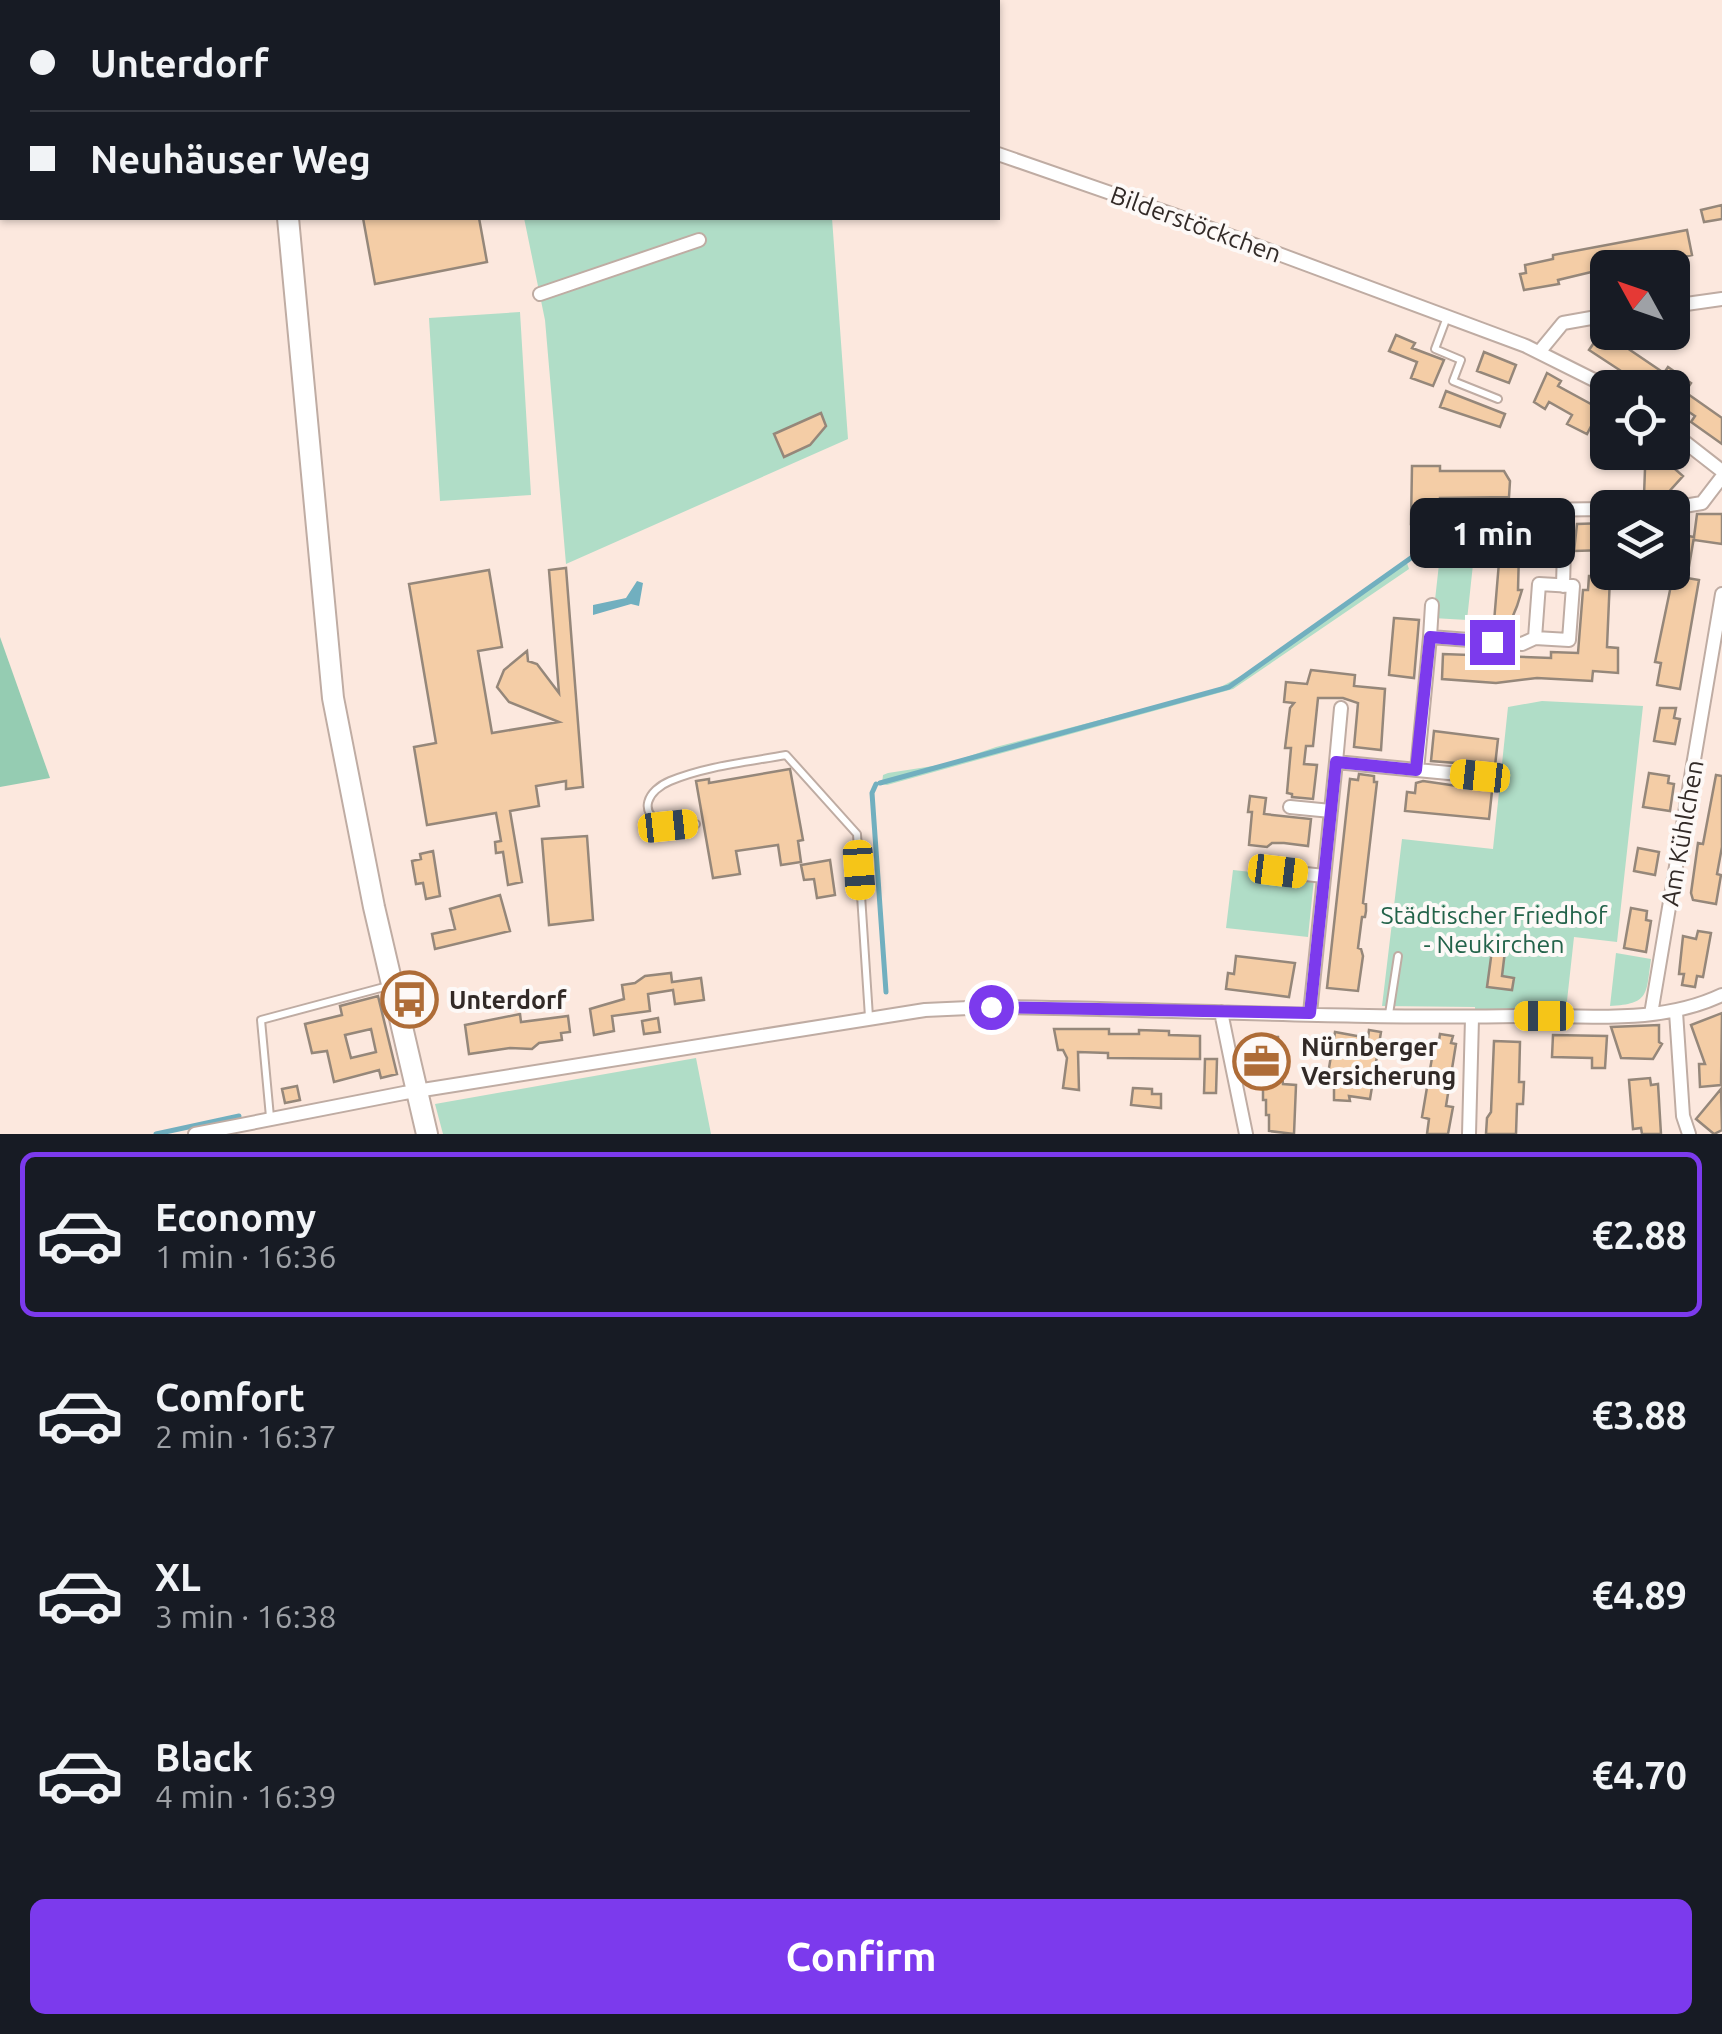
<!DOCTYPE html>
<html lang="en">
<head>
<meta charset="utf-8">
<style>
  :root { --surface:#171b24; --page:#242831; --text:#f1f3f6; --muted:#9ea1a6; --line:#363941; --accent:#7c3aed }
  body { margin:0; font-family:Ubuntu,sans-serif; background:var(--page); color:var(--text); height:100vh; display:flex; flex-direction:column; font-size:38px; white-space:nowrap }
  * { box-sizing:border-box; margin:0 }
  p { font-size:32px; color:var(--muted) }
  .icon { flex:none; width:55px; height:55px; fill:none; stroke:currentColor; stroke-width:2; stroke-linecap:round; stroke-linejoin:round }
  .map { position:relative; height:1134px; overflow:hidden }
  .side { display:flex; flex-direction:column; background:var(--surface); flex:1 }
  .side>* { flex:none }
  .hud { position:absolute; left:0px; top:0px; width:1000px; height:220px; box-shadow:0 2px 8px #0004; display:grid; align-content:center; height:220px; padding:0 30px; background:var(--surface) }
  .needle { width:65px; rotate:310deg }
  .buttons { position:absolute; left:1590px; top:250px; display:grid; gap:20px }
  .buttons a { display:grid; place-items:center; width:100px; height:100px; border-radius:15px; background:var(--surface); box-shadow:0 2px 8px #0004; font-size:50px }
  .end { position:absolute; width:45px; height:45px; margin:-22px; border:12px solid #7c3aed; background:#fff; box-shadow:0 0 0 5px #fff }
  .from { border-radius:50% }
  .bubble { position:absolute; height:70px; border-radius:15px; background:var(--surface); box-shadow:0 2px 8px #0004; font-size:32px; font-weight:700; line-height:70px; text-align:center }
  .car { position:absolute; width:30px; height:60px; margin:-30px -15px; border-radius:12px; box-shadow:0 0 8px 2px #0007; background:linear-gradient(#f5c518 24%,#345 0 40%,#f5c518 0 76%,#345 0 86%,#f5c518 0) }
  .hud b { display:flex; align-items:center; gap:35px; height:95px; font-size:38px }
  .hud b+b { border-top:2px solid var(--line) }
  .hud i { width:25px; height:25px; background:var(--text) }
  ul { padding:18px 0 0; list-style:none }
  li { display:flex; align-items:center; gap:30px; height:165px; margin:0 20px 15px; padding:0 10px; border:5px solid transparent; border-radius:15px }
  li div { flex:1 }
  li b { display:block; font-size:38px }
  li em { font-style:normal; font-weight:700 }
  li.active { border-color:var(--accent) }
  li>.icon { width:90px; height:90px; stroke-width:1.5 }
  .button { display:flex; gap:20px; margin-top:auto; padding:20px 30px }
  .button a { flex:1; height:115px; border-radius:15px; background:var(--accent); color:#fff; font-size:40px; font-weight:700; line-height:115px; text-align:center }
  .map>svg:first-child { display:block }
  .green { fill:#b0ddc7 }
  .forest { fill:#95ccb2 }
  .water { fill:#71afbf }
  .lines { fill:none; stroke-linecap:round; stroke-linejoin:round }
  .stream { stroke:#71afbf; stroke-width:5 }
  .building { fill:#f4cda6; stroke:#95877a; stroke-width:2.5; fill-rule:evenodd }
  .lane-casing { stroke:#bfaca3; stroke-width:10 }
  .street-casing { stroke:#bfaca3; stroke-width:16 }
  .primary-casing { stroke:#bfaca3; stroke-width:24 }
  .lane { stroke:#fff; stroke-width:6 }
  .street { stroke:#fff; stroke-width:12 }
  .primary { stroke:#fff; stroke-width:20 }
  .route { stroke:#7c3aed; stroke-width:12 }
  .labels { text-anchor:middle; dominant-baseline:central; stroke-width:8; stroke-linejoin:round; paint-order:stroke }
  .street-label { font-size:25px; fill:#322a27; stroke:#fdf9f7 }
  .park-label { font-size:25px; fill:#23634a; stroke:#fdf9f7 }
  .poi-label { font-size:25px; font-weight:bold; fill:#322a27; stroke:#fdf9f7; text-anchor:start }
</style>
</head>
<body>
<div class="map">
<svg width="1722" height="1134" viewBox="0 0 1722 1134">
  <rect width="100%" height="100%" fill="#fce8de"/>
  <path class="green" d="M280,0H649L653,2H280Z
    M524,218H832L848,439L566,564L545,320Z
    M520,312L531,495L440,501L429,318Z
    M1440,555H1474L1467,620L1433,618Z
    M1406,560L1409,569L1233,689L887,785L882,784L883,775L888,773L946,764L996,747L1215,690L1245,674Z
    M1542,701L1643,706L1617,942L1574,937L1566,1010L1475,1011V1007L1382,1006L1402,839L1493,849L1508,707Z
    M1233,870L1314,879L1308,937L1226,928Z
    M1616,953L1651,959C1646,994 1650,1004 1610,1006Z
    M696,1058L711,1134H443L435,1104Z"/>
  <path class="forest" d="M0,637L50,778L0,787Z"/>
  <path class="water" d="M637,581L643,583L639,606L631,604L593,615V605L626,598Z"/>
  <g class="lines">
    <path class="stream" d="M880,783L1229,687L1425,548
      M876,784L872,793L886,992
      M156,1134L239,1116"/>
  </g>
  <path class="building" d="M1722,205V219L1704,222L1701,210Z
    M363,218H479L487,262L375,284Z
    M1687,230L1692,255L1634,268H1608L1558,280L1559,284L1524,290L1520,274L1526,273L1525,265L1553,259V255Z
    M1602,331L1664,373L1668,367L1691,383L1685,392L1722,418V444L1691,422L1695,416L1677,404L1672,410V388H1647L1589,350Z
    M1396,335L1415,343L1412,348L1444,360L1433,386L1411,378L1417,362L1389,351Z
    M1484,352L1516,365L1509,383L1477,371Z
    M1547,373L1561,381L1558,386L1600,409L1587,434L1567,424L1572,415L1549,402L1545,409L1534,402Z
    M1446,391L1505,414L1500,427L1440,407Z
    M821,413L826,426L810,445L784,457L774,434Z
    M1639,452H1647L1664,466L1667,462L1683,476L1665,496H1644L1645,469L1633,460Z
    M1412,466H1440V471H1504L1510,481L1509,497L1440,498V503L1434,509V524H1411Z
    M1697,514H1722V544L1694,540V537L1687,578L1699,580L1680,689L1657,685L1661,663L1655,662L1673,576L1672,533L1694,537Z
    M1606,523L1607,550L1574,551L1577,524Z
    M1522,524H1546V531H1554V551L1519,552L1518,590H1522L1517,606L1510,623L1494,622L1499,562H1494V559H1474V544L1480,543V532L1506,531L1522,528Z
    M566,568L583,787L566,789V781L536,786L539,806L510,811L522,882L508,885L503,852L496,853L495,842L501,841L496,813L427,825L414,747L436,743L409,584L489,570L502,647L478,651L492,733L559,722L509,702L497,687L504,670L527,651L528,661L537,664L559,693L549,570Z
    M1589,576L1610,577L1607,647L1618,648V673L1593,671L1592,681L1537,678L1496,683L1442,679L1443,654L1551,658V652L1578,653L1583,590H1588Z
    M1394,618L1419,620L1414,678L1389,675Z
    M1311,670L1355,675L1354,686L1385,689L1381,750L1354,747L1358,703L1343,698H1318L1313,746H1306L1304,764L1317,765L1313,799L1292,797V794L1287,793L1291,748H1285L1290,708L1294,703L1284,702L1286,682L1307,684Z
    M1660,708H1676L1674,718L1680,719L1675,744L1654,741Z
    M1434,731L1498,739L1495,766L1431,761Z
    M790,769L803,840L798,841L801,862L781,865L778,845L736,851L740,874L713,878L696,781L709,779V783Z
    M1649,773L1669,776L1668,783L1674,784L1670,811L1643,807Z
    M1359,774L1374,776V782H1377L1363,903L1366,904V911L1365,917H1362L1358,948L1361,949L1363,956L1358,991L1327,988L1350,779L1358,780Z
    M1716,775L1722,776V847L1717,874L1721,875L1716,904L1693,900L1691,893L1698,843L1703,844Z
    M1423,781L1492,791L1489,819L1405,811L1407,792L1415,793L1416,783Z
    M1250,796L1266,798L1264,814L1311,819L1308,846L1284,843H1272L1267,847L1249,845L1252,812H1248Z
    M587,836L593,920L549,925L542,839Z
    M1638,848L1659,852L1655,875L1634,871Z
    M433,851L440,896L426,899L423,883L416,884L412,861L421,859L420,854Z
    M830,860L835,895L817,898L814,879L804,880L801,865Z
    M500,895L510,931L435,949L432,934L455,929L450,909Z
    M1631,908L1647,911L1646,920L1651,921L1646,952L1624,948Z
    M1698,931L1711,933L1703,977L1697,976L1695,987L1682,985L1684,974H1679L1683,936L1696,939Z
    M1492,950L1505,951L1502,976L1514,978L1512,990L1487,987Z
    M1236,956L1295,963L1289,997L1226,989L1228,973L1234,974Z
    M671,973L672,982L701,978L704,1000L675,1004L673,990L648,994L650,1011L612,1016L614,1031L594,1035L590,1009L624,999L622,985L635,983L645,976Z
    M378,996L397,1074L381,1078L379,1070L334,1082L327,1051L312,1053L305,1024L342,1015L340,1006ZM371,1029L376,1052L351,1058L345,1035Z
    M1722,1013L1721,1085L1700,1087L1699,1064H1705L1691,1025Z
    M520,1014L521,1022L568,1016L570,1032L561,1033L562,1040L539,1043L532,1049L510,1048L469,1054L465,1025Z
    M658,1018L660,1032L644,1034L642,1021Z
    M1659,1025V1042L1662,1044L1653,1059L1621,1058L1611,1027Z
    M1054,1029H1109V1034H1139V1030L1169,1031V1035L1200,1036V1059L1108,1058V1053L1078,1052L1079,1090L1063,1088L1067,1058L1063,1050H1058Z
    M1369,1030L1381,1032L1370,1099L1349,1096L1350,1101L1334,1100V1087L1326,1086L1335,1032L1368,1038Z
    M1440,1034L1453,1036L1451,1043L1456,1044L1446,1106L1453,1107L1448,1134H1427L1429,1119L1422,1117L1435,1040L1439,1041Z
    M1553,1035L1607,1036L1605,1068H1592V1058L1552,1057Z
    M1255,1037H1278L1283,1084L1296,1085L1294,1134L1269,1131V1115H1266V1100H1263V1084H1260L1261,1068H1257V1052H1254Z
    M1494,1041L1520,1042L1519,1082H1524L1523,1104H1517L1516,1134H1486L1487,1118L1491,1112Z
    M1205,1059H1217L1216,1093H1204Z
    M1650,1078L1651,1085L1658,1084L1661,1134H1642L1641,1128L1633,1129L1629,1080Z
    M297,1086L300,1100L285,1103L282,1089Z
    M1133,1088L1152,1089V1094H1161V1108L1131,1105Z
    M1721,1089L1722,1130L1714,1134L1696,1119Z"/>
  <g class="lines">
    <defs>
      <path id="lane" d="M1447,317L1435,349L1461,360L1453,381L1498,399
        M696,824C686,825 674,828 664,824C636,813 648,790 670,781C706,766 748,762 786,755L857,834L869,1017
        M1389,1014L1398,956
        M270,1117L261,1020L388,986"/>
      <path id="street" d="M666,0L670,2
        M998,154L1174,215L1526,346L1610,388
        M540,294L699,240
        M1672,306L1722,299
        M1540,351L1563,323L1608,315
        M1672,432L1722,471
        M1672,508L1702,503L1722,477
        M1439,544L1444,536L1446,511L1608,509
        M1563,586L1565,510
        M1430,637L1432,605
        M1336,762L1341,708
        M1417,770L1480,776
        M1290,807L1331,811
        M1278,871L1324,876
        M1221,1012L1246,1134
        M1676,1012L1683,1116L1689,1134
        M1310,1013L1336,762L1417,770L1430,637L1522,644L1535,638L1569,640L1573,586L1539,584L1535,638
        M1651,1014L1722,594
        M195,1134L404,1093L925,1010L991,1007C1167,1009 1343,1019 1519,1016C1586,1015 1659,1025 1722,995
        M1469,1134L1472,1018"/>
      <path id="primary" d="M268,0V2
        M288,218L333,698L374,907L427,1134"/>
    </defs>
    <use href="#lane" class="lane-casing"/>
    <use href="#street" class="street-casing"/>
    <use href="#primary" class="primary-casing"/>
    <use href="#lane" class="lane"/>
    <use href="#street" class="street"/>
    <use href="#primary" class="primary"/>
  </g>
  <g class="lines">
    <path class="route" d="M991,1007L1310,1013L1336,762L1416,770L1430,637L1492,642"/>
  </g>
  <defs>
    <symbol id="bus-ring" viewBox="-11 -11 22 22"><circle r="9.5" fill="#fdf9f7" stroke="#ae6c37" stroke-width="1.5"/><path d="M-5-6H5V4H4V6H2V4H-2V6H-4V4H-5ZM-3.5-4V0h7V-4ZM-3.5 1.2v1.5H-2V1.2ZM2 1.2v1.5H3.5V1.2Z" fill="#ae6c37"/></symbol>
    <symbol id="office-ring" viewBox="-11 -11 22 22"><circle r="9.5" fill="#fdf9f7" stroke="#ae6c37" stroke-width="1.5"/><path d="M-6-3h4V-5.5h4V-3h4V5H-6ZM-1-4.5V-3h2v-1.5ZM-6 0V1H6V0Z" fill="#ae6c37"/></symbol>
  </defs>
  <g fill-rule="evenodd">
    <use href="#bus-ring" x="378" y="968" width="63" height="63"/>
    <use href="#office-ring" x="1230" y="1030" width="63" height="63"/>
  </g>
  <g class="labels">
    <g class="street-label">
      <text transform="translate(1196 224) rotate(20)">Bilderstöckchen</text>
      <text transform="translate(1682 833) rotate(-80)">Am Kühlchen</text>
    </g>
    <g class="park-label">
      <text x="1494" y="915">Städtischer Friedhof<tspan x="1494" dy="29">- Neukirchen</tspan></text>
    </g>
    <g class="poi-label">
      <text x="449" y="1000">Unterdorf</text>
      <text x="1301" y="1047">Nürnberger<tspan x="1301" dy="29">Versicherung</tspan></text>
    </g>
  </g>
</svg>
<div class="buttons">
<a><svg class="needle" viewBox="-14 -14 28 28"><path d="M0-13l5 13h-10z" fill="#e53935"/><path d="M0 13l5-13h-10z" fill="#9ea1a6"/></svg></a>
<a><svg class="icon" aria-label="locate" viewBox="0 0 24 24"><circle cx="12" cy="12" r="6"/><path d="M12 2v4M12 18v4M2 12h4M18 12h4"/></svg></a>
<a><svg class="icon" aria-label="layers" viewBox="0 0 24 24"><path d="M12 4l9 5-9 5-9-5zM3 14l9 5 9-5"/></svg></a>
</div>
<i class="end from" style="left:991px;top:1007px"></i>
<i class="end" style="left:1492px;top:642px"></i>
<div class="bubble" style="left:1410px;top:498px;width:165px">1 min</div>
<i class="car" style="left:1480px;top:776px;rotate:276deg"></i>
<i class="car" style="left:668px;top:826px;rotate:84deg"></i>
<i class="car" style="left:859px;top:870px;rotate:176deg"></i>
<i class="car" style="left:1278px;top:871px;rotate:97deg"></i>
<i class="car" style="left:1544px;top:1016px;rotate:270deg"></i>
<div class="hud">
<b><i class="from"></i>Unterdorf</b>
<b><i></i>Neuhäuser Weg</b>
</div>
</div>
<section class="side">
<ul>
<li class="active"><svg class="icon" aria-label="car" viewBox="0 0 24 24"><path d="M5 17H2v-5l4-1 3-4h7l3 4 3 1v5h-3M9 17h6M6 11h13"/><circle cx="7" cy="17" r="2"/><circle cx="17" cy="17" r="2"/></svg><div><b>Economy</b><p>1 min · 16:36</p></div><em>€2.88</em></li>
<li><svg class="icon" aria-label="car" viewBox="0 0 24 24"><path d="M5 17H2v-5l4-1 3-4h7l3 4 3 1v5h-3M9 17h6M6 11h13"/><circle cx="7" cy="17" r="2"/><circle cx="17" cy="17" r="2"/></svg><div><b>Comfort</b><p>2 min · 16:37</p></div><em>€3.88</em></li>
<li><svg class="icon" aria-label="car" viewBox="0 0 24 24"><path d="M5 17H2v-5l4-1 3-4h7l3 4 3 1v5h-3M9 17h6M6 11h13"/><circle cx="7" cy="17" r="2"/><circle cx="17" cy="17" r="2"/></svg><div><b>XL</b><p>3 min · 16:38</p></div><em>€4.89</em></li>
<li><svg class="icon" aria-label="car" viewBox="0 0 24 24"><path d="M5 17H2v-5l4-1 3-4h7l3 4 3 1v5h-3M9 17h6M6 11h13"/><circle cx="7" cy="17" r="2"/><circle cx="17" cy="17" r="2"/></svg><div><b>Black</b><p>4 min · 16:39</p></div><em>€4.70</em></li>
</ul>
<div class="button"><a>Confirm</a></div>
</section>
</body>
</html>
